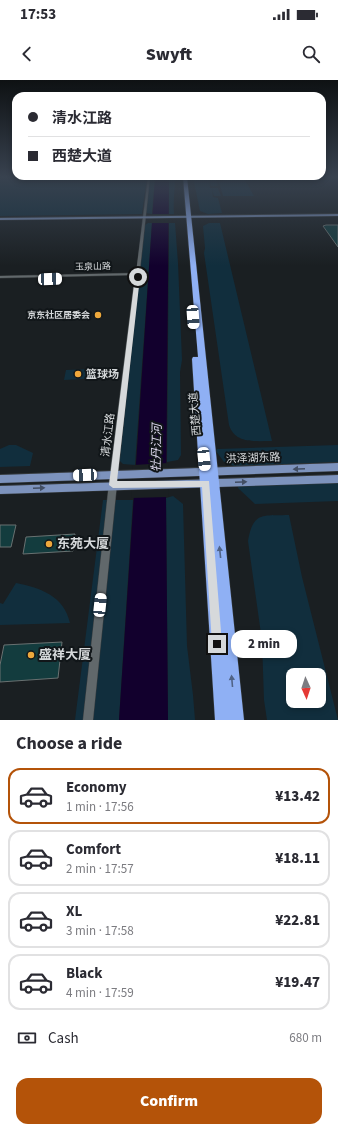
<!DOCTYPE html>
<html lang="en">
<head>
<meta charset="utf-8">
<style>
  :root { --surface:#fff; --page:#f2f2f3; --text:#2b2b33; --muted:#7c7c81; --line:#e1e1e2; --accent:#b45309 }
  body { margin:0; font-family:"Source Sans 3","Noto Sans SC",sans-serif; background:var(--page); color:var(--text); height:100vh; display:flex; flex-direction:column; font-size:15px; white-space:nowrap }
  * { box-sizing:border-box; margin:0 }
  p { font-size:13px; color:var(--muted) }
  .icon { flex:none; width:22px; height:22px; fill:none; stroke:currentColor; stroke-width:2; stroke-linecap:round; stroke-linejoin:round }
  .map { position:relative; height:640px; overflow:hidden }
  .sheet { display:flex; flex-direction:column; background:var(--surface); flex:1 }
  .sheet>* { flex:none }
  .top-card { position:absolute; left:12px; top:12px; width:314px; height:88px; border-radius:12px; box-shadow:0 2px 6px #0003; display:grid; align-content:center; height:88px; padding:0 16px; background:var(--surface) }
  .needle { width:26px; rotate:177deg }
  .buttons { position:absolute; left:286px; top:588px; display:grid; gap:8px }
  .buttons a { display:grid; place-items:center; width:40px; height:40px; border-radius:8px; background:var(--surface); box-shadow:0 2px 6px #0003; font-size:20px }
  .end { position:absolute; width:18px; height:18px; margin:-9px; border:5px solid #d6d9db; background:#111; box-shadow:0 0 0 2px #111 }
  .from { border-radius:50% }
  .bubble { position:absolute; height:28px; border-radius:12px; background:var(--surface); box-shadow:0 2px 6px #0003; font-size:13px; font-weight:800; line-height:28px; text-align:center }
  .car { position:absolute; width:12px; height:24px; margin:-12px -6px; border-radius:5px; box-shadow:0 0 3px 1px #0007; background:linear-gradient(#fff 24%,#345 0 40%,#fff 0 76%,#345 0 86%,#fff 0) }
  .top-card b { display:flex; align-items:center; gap:14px; height:38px; font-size:15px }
  .top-card b+b { border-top:1px solid var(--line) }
  .top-card i { width:10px; height:10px; background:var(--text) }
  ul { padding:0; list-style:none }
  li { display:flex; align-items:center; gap:12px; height:56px; margin:0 8px 6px; padding:0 8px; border:2px solid var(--line); border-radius:12px }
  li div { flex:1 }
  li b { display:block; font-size:15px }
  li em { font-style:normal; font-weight:800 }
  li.current { border-color:var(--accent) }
  li>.icon { width:36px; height:36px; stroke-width:1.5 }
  h2 { padding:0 16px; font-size:18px; line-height:48px }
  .pay { display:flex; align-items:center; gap:10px; height:44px; padding:0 16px; font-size:15px }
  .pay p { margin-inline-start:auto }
  .button { display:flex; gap:8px; margin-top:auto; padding:8px 16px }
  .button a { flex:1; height:46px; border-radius:12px; background:var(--accent); color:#fff; font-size:16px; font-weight:800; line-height:46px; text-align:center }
  .status { display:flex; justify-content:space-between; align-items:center; height:28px; padding:0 20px; background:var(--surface); direction:ltr }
  .status svg { height:11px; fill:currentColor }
  header { display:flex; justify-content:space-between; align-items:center; height:52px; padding:0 16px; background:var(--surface); font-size:18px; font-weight:800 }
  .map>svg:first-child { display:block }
  .green { fill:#112e3d; fill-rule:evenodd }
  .water { fill:#12002d }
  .pier { fill:#1a1f22 }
  .building { fill:#133c3e; stroke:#697171 }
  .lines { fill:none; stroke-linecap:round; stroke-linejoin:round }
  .minor-casing { stroke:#373b3d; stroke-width:1 }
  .major-casing { stroke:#373b3d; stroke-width:1 }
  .highway-casing { stroke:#373b3d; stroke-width:1 }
  .minor { fill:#61686b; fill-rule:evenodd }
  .major { fill:#7d93bd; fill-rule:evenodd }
  .highway { fill:#8fb0f4; fill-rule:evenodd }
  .oneway { fill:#424e63 }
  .oneway2 { fill:#506386 }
  .route { fill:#d6d9db }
  .poi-dot { fill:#eea83c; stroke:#111619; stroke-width:1.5 }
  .labels { text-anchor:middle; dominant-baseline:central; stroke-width:4; stroke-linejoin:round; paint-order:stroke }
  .far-street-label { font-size:9px; fill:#d6d9db; stroke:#111619 }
  .far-poi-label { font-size:9px; font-weight:bold; fill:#d6d9db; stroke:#111619; text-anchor:end }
  .poi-label { font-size:11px; font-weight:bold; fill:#d6d9db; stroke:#111619; text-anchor:start }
  .street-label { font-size:11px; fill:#d6d9db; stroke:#111619 }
  .water-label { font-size:12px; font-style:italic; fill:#ded9ee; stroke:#111619 }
  .near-poi-label { font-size:13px; font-weight:bold; fill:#d6d9db; stroke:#111619; text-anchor:start }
</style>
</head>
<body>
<div class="status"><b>17:53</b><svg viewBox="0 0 49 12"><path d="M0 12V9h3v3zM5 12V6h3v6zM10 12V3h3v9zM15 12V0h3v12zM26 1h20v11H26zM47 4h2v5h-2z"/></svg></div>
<header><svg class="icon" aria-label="back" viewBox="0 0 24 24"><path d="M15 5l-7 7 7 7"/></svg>Swyft<svg class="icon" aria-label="search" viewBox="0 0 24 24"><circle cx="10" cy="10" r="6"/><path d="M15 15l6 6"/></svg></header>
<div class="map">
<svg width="338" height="640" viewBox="0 0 338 640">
  <rect width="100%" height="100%" fill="#1a1f22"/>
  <path class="green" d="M0,97H147L142,134L0,136Z
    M149,97H155L152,134L145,133Z
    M169,97H175C175,110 173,121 174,134H169Z
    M193,97H208L209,98V97H218V98L216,99L218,106H211L209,99L210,108H218L221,116H214L212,110L213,117L218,118L222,133L208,134L200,131Z
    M225,100H245L254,116H223L219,102Z
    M148,143H152L135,385L123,384L120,381L118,375L145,145Z
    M169,143H175L178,183L182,280L180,292L181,375L178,380L167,382Z
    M209,143H220L272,361C255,361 235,364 229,345L204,173L205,168L203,146Z
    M118,288V297L64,300L66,290Z
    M9,365H16L33,373L30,386L0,387V369Z
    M338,365V382L234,386L224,382L216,371L217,369H219Z
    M338,402V421L255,424L238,408V405Z
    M173,416L183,424L187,566L193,615L195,640H168L166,418Z
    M103,420H133L119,640H75Z
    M289,435L302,497L338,640H267L264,620L262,561L248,461C253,431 263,436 289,435ZM293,595H319V621H293Z
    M16,503C41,508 64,516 70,543L0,545V523L3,524Z"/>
  <path class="water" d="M155,97H169L166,418L168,640H119Z"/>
  <path class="pier" d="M150,134H171V143H150Z
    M169,383L168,417L131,418L133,385Z"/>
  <path class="building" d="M326,145H338V167L323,146Z
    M0,445H16L11,467H0Z
    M75,454L73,471L23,474L26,457Z
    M62,562L58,598L0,602V585L4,565Z"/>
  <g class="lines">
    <defs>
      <path id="minor" d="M148,97H150L118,394L93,640H83L110,394L135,195L0,198V196L136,193Z"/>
      <path id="major" d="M338,134V136L0,140V138Z
        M338,383V391L0,403V395Z
        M338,395V403L0,414V406Z"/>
      <path id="highway" d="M183,97H187L244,640H215L192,279L193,277H198Z"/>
    </defs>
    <use href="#minor" class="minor-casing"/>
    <use href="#major" class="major-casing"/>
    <use href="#highway" class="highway-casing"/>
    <use href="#minor" class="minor"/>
    <use href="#major" class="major"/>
    <use href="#highway" class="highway"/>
  </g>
  <defs><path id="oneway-solid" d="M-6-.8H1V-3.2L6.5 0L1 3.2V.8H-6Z"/></defs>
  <g class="oneway">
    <use href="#oneway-solid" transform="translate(299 389) rotate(178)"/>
    <use href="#oneway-solid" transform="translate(241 402) rotate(-2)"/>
    <use href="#oneway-solid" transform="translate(39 408) rotate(-2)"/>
  </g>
  <g class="oneway2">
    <use href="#oneway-solid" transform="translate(220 472) rotate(-96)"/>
    <use href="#oneway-solid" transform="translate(232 601) rotate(-95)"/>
  </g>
  <linearGradient id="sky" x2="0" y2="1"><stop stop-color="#0e1113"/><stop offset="0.52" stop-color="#38424f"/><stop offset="1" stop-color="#38424f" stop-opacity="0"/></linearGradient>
  <rect width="338" height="186" fill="url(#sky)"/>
  <path class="route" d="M138,195L140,197L117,401H209L222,564L221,568L217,569L214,568L212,564L202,407L113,408L109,405L135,197Z"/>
  <g class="poi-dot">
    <circle cx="98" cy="235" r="4"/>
    <circle cx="78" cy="294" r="4"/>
    <circle cx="49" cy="464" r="4"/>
    <circle cx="31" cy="575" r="4"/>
  </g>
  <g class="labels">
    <g class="far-street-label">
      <text transform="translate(93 187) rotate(-1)">玉泉山路</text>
    </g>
    <g class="far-poi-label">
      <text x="90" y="235">京东社区居委会</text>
    </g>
    <g class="poi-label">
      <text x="86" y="294">篮球场</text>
    </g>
    <g class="street-label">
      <text transform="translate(195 334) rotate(-95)">西楚大道</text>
      <text transform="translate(108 355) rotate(-83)">清水江路</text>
      <text transform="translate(253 378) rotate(-2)">洪泽湖东路</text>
    </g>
    <g class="water-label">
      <text transform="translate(157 368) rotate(-89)">牡丹江河</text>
    </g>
    <g class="near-poi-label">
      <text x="57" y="464">东苑大厦</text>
      <text x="39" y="575">盛祥大厦</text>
    </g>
  </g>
</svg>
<div class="buttons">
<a><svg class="needle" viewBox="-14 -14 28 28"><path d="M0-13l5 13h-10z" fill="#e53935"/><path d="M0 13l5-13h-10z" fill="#7c7c81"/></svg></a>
</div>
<i class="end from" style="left:138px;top:197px"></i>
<i class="end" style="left:217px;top:564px"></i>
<div class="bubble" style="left:231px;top:550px;width:66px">2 min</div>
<i class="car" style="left:50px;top:199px;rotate:88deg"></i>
<i class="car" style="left:193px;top:237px;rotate:176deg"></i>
<i class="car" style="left:204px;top:379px;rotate:174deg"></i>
<i class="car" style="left:85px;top:395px;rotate:267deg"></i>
<i class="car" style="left:100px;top:525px;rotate:6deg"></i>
<div class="top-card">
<b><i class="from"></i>清水江路</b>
<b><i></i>西楚大道</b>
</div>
</div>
<section class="sheet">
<h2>Choose a ride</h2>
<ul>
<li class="current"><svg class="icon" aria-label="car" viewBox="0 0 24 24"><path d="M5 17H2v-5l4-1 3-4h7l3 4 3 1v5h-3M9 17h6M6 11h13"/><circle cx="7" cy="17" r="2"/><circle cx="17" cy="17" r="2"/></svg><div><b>Economy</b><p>1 min · 17:56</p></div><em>¥13.42</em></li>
<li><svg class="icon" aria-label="car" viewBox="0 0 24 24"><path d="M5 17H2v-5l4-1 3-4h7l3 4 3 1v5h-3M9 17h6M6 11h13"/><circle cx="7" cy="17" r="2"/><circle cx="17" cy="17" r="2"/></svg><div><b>Comfort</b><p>2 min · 17:57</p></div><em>¥18.11</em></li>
<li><svg class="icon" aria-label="car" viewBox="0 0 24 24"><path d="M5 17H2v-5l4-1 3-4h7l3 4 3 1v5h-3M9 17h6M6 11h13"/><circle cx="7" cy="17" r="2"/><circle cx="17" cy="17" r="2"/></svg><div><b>XL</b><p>3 min · 17:58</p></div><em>¥22.81</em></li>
<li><svg class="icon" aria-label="car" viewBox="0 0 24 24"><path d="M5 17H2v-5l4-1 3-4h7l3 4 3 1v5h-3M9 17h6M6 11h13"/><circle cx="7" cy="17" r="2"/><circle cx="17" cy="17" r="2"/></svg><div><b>Black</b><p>4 min · 17:59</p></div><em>¥19.47</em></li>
</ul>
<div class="pay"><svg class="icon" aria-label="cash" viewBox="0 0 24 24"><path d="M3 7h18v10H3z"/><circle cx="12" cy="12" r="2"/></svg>Cash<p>680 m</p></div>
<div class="button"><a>Confirm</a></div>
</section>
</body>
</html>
